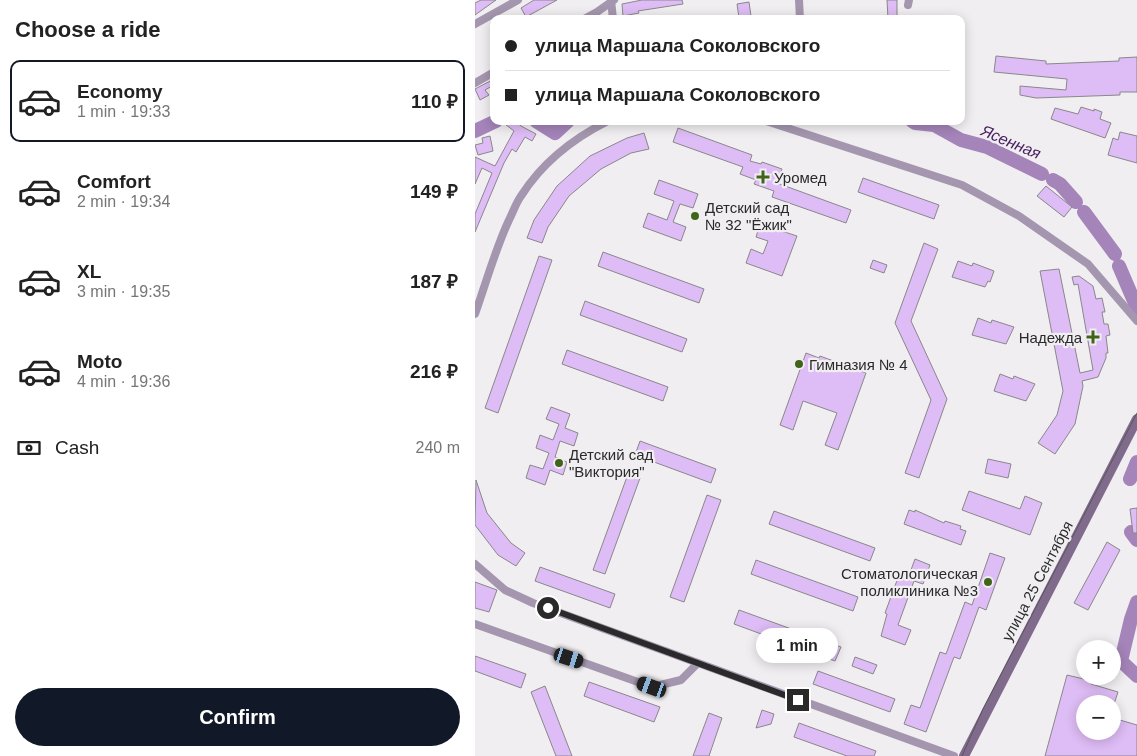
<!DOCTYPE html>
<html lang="en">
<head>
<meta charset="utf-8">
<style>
  :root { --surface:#fff; --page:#f6f6f6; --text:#222; --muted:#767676; --line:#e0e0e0; --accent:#111827 }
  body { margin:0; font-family:Arial,sans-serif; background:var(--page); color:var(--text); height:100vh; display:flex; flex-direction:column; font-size:19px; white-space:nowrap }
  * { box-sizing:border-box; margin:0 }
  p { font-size:16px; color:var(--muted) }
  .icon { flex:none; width:28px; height:28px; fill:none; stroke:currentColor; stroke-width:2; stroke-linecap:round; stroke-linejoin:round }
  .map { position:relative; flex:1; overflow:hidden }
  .sheet { display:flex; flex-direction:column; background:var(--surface); width:475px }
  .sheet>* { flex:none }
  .banner { position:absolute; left:15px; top:15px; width:475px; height:110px; border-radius:10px; box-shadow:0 2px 12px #0003; display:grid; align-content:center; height:110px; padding:0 15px; background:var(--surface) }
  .fabs { position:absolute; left:601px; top:640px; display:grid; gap:10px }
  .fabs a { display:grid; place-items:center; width:45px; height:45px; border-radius:50%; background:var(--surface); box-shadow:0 2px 12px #0003; font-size:25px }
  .end { position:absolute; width:22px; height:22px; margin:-11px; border:6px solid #2a2a2b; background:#fff; box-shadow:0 0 0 2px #fff }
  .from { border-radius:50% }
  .bubble { position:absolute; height:35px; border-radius:18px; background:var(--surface); box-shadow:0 2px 12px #0003; font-size:16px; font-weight:800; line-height:35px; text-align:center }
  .car { position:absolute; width:15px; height:30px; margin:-15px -8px; border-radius:6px; box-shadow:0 0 4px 1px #0007; background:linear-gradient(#222 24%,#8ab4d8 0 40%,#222 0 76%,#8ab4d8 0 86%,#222 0) }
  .banner b { display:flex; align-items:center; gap:18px; height:48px; font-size:19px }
  .banner b+b { border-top:1px solid var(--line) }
  .banner i { width:12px; height:12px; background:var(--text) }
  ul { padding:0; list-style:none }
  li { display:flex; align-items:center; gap:15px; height:82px; margin:0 10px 8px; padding:0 5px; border:2px solid transparent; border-radius:10px }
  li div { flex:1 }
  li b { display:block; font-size:19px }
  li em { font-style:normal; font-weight:800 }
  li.on { border-color:var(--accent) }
  li>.icon { width:45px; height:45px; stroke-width:1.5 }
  h2 { padding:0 15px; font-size:22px; line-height:60px }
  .pay { display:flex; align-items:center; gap:12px; height:55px; padding:0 15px; font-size:19px }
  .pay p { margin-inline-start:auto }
  .action { display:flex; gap:10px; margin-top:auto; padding:10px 15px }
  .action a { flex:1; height:58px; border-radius:30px; background:var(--accent); color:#fff; font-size:20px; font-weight:800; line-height:58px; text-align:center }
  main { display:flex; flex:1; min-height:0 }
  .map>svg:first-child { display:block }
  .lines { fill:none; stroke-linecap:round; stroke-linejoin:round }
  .river { stroke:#a484b9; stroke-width:14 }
  .building { fill:#debcf5; stroke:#89888a }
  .street { stroke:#a496ae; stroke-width:8 }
  .secondary { stroke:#806b8d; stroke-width:10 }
  .tram { stroke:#585759; stroke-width:1 }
  .route { stroke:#2a2a2b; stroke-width:6 }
  .poi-dot { fill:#41641b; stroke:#f0eef1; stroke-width:2 }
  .labels { text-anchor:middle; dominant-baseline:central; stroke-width:4.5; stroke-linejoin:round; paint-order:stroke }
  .poi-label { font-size:15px; fill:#2a2a2b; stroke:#f0eef1; text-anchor:start }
  .street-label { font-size:15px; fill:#2a2a2b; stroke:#f0eef1 }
  .water-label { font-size:16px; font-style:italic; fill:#481e5f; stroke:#f0eef1 }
</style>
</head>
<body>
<main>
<section class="sheet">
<h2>Choose a ride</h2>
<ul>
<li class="on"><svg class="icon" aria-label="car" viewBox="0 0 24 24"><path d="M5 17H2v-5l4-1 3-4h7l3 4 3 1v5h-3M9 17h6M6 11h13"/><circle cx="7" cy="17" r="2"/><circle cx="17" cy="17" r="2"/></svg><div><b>Economy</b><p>1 min · 19:33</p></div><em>110 ₽</em></li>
<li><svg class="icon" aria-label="car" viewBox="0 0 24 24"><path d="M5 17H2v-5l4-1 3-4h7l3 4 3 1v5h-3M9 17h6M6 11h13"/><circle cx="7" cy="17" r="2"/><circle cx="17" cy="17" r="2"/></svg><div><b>Comfort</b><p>2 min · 19:34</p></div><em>149 ₽</em></li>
<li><svg class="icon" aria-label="car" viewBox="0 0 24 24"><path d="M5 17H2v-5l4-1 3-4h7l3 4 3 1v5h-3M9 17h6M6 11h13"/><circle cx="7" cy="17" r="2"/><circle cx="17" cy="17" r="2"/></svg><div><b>XL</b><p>3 min · 19:35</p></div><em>187 ₽</em></li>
<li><svg class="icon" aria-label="car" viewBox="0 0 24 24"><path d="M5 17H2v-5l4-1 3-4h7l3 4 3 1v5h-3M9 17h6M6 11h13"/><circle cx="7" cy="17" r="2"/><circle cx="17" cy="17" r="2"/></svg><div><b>Moto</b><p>4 min · 19:36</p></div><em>216 ₽</em></li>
</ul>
<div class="pay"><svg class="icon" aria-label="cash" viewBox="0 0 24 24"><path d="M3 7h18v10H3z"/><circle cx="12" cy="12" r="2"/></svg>Cash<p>240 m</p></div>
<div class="action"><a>Confirm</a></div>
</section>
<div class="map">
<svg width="662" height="756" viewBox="0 0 662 756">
  <rect width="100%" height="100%" fill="#f0eef1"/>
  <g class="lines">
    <path class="river" d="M61,121L80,133L93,121
      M437,121L440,123L459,125L486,140L512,147L567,174
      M0,131L21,121
      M578,180L585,184L601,202
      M609,212L640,254
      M644,266L662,308
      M655,479L662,462
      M656,532L662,540
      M662,602L656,619L646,661L662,676"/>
  </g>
  <path class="building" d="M6,0H21L0,15V3Z
    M59,0H82L51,17L46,8Z
    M167,0H207L208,4L163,11L164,13L148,16L147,4Z
    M412,0H422V19H413Z
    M274,2L276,16L264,18L262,4Z
    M521,56L571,61V64L644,61V58L662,57V92H645V95L561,98L545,95V86L591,90L592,79L519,72Z
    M19,79V85L10,90L14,95L5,100L0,89Z
    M606,107L619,111V109L627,112L625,119L636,123L630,138L576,119L580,108L603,114Z
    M26,121H40L46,126L61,134L57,141L50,137L41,152L37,149L29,163L0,232V214L17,173L7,168L0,184V157L20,166L39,131Z
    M203,128L277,155L275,161L286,164L287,162L307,169L302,183L376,210L371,223L297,197L299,191L279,184L281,180L265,174L268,167L198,142Z
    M645,132L662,136V163L633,155L638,138L643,140Z
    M169,133L174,149L156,153L126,169L94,196L73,227L67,243L52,238L59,220L82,186L115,156L152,138Z
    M15,136L18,151L3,155L0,145L8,143L7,138Z
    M388,178L464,205L459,219L383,192Z
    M184,180L223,194L218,208L205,204L198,222L211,227L206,241L168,227L173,213L192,220L199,201L179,194Z
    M571,186L597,207L589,217L562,196Z
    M285,224L322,236L307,276L271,263L276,249L288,254L293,241L281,237Z
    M449,243L463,249L436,321L472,399L444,478L430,473L456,400L420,323Z
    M128,252L229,289L224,303L123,266Z
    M64,256L77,260L23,413L10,408Z
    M398,260L412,265L409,273L395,268Z
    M483,261L497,266L498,263L519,271L515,282L513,281L510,287L477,277Z
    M584,269L605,373L618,370L603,284L599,285L597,277L604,276L618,286L621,299L627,298L630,312H627L629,324H633L635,335L631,336L633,353H631V358L623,377L607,381L608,386L600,424L580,454L563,443L582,415L588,391L565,271Z
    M110,301L212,339L207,352L105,315Z
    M503,318L516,323L517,320L539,327L531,344L497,335Z
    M92,350L193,387L188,401L87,364Z
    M331,353L344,358L345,356L391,373L363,450L350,445L362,413L328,401L318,430L305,425Z
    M525,374L538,379L539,376L560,384L551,401L519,391Z
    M76,407L95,414L90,428L103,433L99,446L85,441L80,457L92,462L88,475L75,470L70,485L51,478L55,465L68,469L74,453L61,448L65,435L78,440L84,424L71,419Z
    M165,441L241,469L236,483L160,455Z
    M513,459L536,464L533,478L510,473Z
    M153,474L165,478L130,574L118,570Z
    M1,480L12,513L36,543L50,553L41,566L23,555L0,525Z
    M494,491L545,509L550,496L567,503L555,535L487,510Z
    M232,495L246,500L209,602L195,597Z
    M662,508V533H658L655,509Z
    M434,510L440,512V510L469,523L470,521L486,526L485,529L491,531L486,545L429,524Z
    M299,511L400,548L395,561L294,524Z
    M632,542L645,550L613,610L599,603Z
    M515,553L530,558L511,610L504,607L485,659L479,657L451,732L429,724L436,705L445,708L465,652L471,654L490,602L497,605Z
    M440,559L455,565L448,584L439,581L423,625L436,630L430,645L406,636L412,614L410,613L424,575L433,578Z
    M281,560L383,597L378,611L276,574Z
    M65,567L140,594L135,608L60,581Z
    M0,582L22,590L14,612L0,608Z
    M264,610L366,647L360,661L259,624Z
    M0,656L51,674L46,688L0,671Z
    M380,657L402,665L398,674L377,666Z
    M343,671L420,699L415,712L338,684Z
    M592,675L617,681L616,684L643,692L639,704H610V731H638V718L662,725V756H570Z
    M114,682L185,707L179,722L109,696Z
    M70,686L97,756H81L56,692Z
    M287,710L299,714L296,724L281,728Z
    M234,713L247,718L234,756H218Z
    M324,723L401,751L399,756H372L319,737Z"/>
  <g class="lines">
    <path class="street" d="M136,0L138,19
      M324,0L325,19
      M433,5L434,0
      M109,19L122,12L139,0
      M0,24L43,0
      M0,83L19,72
      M291,121L487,185L544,216L613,264L662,321
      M0,314C11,283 20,250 34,220C38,212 41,203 46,196C67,163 99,138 133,121
      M0,564L30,590L58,603L479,756
      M0,624L177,687L206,680L222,664"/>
    <path class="secondary" d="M489,756L662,419"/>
    <path class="tram" d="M487,756L508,709L662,413"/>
  </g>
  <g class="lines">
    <path class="route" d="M73,608L323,700"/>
  </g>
  <g class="poi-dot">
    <path d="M285.5 169.5h5v5h5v5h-5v5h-5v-5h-5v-5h5z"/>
    <circle cx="220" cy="216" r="5"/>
    <path d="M615.5 329.5h5v5h5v5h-5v5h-5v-5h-5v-5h5z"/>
    <circle cx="324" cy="364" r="5"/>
    <circle cx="84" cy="463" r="5"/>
    <circle cx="513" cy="582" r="5"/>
  </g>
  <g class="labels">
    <g class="poi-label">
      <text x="299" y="177">Уромед</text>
      <text x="230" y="207">Детский сад<tspan x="230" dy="17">№ 32 "Ёжик"</tspan></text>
      <text x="607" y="337" text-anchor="end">Надежда</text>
      <text x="334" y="364">Гимназия № 4</text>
      <text x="94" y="454">Детский сад<tspan x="94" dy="17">"Виктория"</tspan></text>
      <text x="503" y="573" text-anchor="end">Стоматологическая<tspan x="503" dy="17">поликлиника №3</tspan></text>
    </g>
    <g class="street-label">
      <text transform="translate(562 581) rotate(-62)">улица 25 Сентября</text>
    </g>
    <g class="water-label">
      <text transform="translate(536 142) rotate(23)">Ясенная</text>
    </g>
  </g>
</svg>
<div class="fabs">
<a>+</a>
<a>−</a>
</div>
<i class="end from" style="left:73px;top:608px"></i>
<i class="end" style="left:323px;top:700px"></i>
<div class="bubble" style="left:281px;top:628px;width:82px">1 min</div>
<i class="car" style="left:94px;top:658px;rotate:108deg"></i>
<i class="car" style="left:177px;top:687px;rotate:290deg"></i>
<div class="banner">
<b><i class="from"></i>улица Маршала Соколовского</b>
<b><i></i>улица Маршала Соколовского</b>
</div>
</div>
</main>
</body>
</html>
